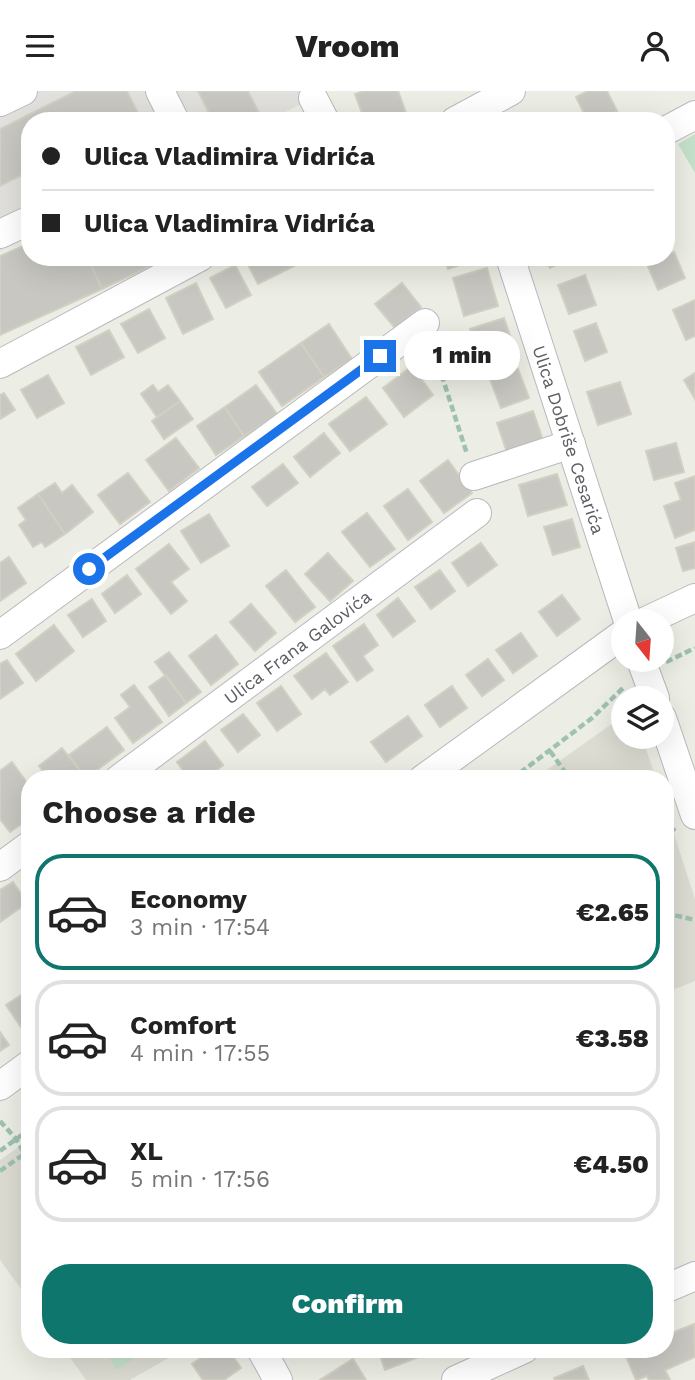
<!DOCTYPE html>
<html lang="en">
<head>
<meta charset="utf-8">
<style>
  :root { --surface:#fff; --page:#f2f2f2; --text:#222; --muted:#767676; --line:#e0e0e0; --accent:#0f766e }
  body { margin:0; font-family:"Work Sans",sans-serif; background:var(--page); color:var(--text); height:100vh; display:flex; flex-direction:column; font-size:26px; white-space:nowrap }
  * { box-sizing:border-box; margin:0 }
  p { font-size:23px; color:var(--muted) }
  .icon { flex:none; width:38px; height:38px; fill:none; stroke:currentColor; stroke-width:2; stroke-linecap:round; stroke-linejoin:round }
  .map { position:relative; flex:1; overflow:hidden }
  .drawer { position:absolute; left:21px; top:679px; width:653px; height:588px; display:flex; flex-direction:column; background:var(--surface); border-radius:28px; box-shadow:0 7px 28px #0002 }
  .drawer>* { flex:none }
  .guide { position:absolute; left:21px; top:21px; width:654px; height:154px; border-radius:28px; box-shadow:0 7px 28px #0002; display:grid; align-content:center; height:154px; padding:0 21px; background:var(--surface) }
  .needle { width:46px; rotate:163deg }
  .buttons { position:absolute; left:611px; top:518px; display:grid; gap:14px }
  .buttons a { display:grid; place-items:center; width:63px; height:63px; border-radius:50%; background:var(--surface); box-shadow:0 7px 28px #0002; font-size:35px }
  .end { position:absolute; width:32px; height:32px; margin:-16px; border:9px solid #1a73e8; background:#fff; box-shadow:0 0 0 4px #fff }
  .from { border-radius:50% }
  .bubble { position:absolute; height:49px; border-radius:24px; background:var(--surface); box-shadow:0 7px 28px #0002; font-size:23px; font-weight:800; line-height:49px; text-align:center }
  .guide b { display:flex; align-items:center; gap:24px; height:66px; font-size:26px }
  .guide b+b { border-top:2px solid var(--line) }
  .guide i { width:18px; height:18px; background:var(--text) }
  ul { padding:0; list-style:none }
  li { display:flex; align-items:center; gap:21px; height:116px; margin:0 14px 10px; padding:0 7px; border:4px solid var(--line); border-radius:28px }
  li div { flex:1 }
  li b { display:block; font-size:26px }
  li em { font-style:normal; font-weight:800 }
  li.on { border-color:var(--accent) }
  li>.icon { width:63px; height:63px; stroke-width:1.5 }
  h2 { padding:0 21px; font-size:32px; line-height:84px }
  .action { display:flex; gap:14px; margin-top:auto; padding:14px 21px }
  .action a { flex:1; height:80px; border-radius:28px; background:var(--accent); color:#fff; font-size:28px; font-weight:800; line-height:80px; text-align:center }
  header { display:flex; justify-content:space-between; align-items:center; height:91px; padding:0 21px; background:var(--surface); font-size:32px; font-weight:800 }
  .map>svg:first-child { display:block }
  .industrial { fill:#e1e0dc }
  .education { fill:#dcdcd3 }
  .green { fill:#c4e1cb }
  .building { fill:#c8c7c1; stroke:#d1d0c3; stroke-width:2 }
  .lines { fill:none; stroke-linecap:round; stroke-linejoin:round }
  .minor-casing { stroke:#b9babf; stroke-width:30 }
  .path { stroke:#9ec1b1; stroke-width:4.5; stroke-dasharray:7 3.5; stroke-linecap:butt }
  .minor { stroke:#fff; stroke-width:28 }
  .route { stroke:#1a73e8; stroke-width:9 }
  .labels { text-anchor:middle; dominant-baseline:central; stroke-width:5; stroke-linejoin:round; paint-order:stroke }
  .street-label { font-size:18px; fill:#5c5e63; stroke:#fff }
</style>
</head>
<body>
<header><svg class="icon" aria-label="menu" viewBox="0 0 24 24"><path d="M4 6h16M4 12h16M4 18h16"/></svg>Vroom<svg class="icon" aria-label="person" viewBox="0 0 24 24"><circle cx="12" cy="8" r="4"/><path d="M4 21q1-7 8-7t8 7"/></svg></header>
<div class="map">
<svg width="695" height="1289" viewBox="0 0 695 1289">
  <rect width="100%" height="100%" fill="#ecede4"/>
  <path class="industrial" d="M0,0H319L313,7L267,30H30V146L0,160Z"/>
  <path class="education" d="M623,625V646H642L656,688H534Z
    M665,715L695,808V890L665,902Z
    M30,1048V1210L0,1169V1069Z
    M64,1258H184L130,1289H86Z"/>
  <path class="green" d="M695,43V82L678,53Z
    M103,1258H148L117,1279Z"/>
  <path class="building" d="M76,0H127L140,26L132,30H30V80L0,95V38Z
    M198,0H248L263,30H213Z
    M364,0H398L409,30H365L355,3Z
    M588,0H607L617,20L597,30H588L576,6Z
    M306,20L311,30H287Z
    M30,152V166H87L102,198L0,244V165Z
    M674,161L685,187L658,199L647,173Z
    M87,166H169L102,198Z
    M244,166H289L294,175L258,193Z
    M303,166H324L307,174Z
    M445,166H484L448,178Z
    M545,166H573L550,177Z
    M235,174L251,204L226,217L210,187Z
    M487,177L498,215L464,225L453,187Z
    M585,184L596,214L569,223L558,194Z
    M196,192L213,228L183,243L166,207Z
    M402,192L421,216L395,237L375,213Z
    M695,209V245L686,249L673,219Z
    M149,218L165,247L138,262L121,233Z
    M504,227L514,257L479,268L470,238Z
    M596,232L607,261L585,270L574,240Z
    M329,233L352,268L324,286L301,252Z
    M109,239L124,266L91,284L76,256Z
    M301,252L324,286L282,315L259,281Z
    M412,275L433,304L404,326L383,297Z
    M518,278L529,307L501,317L490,288Z
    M695,282V308L684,289Z
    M48,284L64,312L37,327L21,299Z
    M620,291L631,323L598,334L587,301Z
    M153,294L158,301L168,294L180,310L157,326L141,303Z
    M256,294L277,323L244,345L225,316Z
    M4,302L15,319L0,328V304Z
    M366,306L387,333L350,360L329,333Z
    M180,310L193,328L164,348L152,330Z
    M225,316L244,345L216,364L197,335Z
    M533,320L545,355L509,367L497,332Z
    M324,342L340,362L310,386L294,366Z
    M176,347L199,377L169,400L146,369Z
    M676,352L684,381L654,389L646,360Z
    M448,369L472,402L444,422L420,390Z
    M283,373L298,392L267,415L252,396Z
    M128,382L150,411L120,433L98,404Z
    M557,383L567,414L528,425L519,394Z
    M695,385V439L675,447L664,415L681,409L675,392Z
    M55,392L62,402L72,394L93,421L65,443L38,403Z
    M408,398L432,431L408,449L384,415Z
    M38,403L65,443L45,456L42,451L33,456L19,434L26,429L18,417Z
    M367,422L395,458L370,476L342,441Z
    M209,423L229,455L201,472L181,440Z
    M572,428L580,456L553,464L544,436Z
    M695,451V477L683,480L676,457Z
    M481,452L497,474L468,495L452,472Z
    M169,453L189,478L171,491L187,510L171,523L136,478Z
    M328,462L353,490L330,510L305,483Z
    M9,466L26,492L0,510V472Z
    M286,479L315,516L295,531L266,495Z
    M440,479L455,500L431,518L415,496Z
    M127,484L141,503L115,522L102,503Z
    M562,504L580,528L557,545L539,521Z
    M398,507L415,530L393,546L377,524Z
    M92,508L106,530L83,546L68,524Z
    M251,513L276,542L255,560L230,531Z
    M364,533L378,554L363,565L373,579L357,590L333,555Z
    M54,534L74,560L36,590L16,563Z
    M521,542L537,565L513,582L496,559Z
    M216,544L238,573L211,594L189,565Z
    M169,561L201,601L186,612L155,571Z
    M326,562L348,591L330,604L325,598L312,608L294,585Z
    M488,568L504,589L482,605L466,584Z
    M7,569L23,592L0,608V573Z
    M166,584L186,612L169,625L149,596Z
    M134,594L162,631L133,652L115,627L130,616L121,604Z
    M281,595L301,623L277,640L257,612Z
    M452,595L467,617L440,636L425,614Z
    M243,623L260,644L238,661L221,639Z
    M408,625L422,645L386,671L371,651Z
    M107,636L124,659L86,687L69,664Z
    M205,650L223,674L206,688H189L177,671Z
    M62,657L86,687L84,688H49L39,675Z
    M12,671L30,696V727L10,741L0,728V680Z
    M13,791L27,812L0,831V799Z
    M30,898V938L25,942L6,914Z
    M0,941L9,954L0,960Z
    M665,1137L672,1160L665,1163Z
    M694,1233L695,1266L665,1279L670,1289H649L647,1285L636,1289L625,1263L635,1258H665V1245Z
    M213,1258H228L241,1277L224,1289H203L192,1273Z
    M378,1258H412L416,1267L385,1279Z
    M412,1258H438L416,1267Z
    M353,1268L366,1289H320Z
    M583,1275L589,1289H555L554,1287Z"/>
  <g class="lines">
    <defs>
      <g id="minor">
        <path d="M160,0L175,30"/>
        <path d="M313,7L325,30"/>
        <path d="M0,11L23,0"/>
        <path d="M455,30L511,0"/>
        <path d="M667,39L695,24"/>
        <path d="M0,143L30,129"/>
        <path id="s1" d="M510,166L628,530"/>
        <path d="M0,273L200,166"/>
        <path d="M474,385L571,353"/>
        <path d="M646,530L695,507"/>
        <path d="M0,544L425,232"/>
        <path d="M641,569L655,607"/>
        <path d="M662,627L695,724"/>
        <path id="s2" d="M119,688L477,422"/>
        <path d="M423,688L623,543"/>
        <path d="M0,776L30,754"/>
        <path d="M0,995L30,973"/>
        <path d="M665,1198L695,1185"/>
        <path d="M261,1258L278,1289"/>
        <path d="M456,1289L524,1258"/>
      </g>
    </defs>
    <use href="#minor" class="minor-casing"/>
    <path class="path" d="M432,254L467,363
      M666,571L695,557
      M550,660L570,688
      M512,688L592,627L625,595
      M665,746L675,737
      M665,822L695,829
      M0,1030L16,1048L24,1062
      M0,1060L30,1038
      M0,1080L30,1059"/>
    <use href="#minor" class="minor"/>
  </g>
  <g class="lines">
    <path class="route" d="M89,478L380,265"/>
  </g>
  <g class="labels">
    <g class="street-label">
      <text stroke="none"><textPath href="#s1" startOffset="192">Ulica Dobriše Cesarića</textPath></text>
      <text stroke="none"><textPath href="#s2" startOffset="222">Ulica Frana Galovića</textPath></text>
    </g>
  </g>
</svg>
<div class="buttons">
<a><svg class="needle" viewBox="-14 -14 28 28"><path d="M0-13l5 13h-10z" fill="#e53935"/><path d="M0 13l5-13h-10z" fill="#767676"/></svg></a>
<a><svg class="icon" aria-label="layers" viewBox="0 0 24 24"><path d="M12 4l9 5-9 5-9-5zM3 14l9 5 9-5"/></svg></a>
</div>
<i class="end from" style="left:89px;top:478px"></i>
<i class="end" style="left:380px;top:265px"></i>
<div class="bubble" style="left:404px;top:240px;width:116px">1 min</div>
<div class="guide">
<b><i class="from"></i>Ulica Vladimira Vidrića</b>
<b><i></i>Ulica Vladimira Vidrića</b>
</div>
<section class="drawer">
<h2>Choose a ride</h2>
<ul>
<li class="on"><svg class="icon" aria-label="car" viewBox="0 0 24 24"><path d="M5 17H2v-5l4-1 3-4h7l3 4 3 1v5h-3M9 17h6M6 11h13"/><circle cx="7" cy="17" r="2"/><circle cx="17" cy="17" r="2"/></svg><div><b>Economy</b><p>3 min · 17:54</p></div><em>€2.65</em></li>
<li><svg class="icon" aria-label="car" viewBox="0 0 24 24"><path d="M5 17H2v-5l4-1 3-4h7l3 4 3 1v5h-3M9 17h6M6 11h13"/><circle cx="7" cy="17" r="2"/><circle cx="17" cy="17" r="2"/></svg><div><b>Comfort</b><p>4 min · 17:55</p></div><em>€3.58</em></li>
<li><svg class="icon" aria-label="car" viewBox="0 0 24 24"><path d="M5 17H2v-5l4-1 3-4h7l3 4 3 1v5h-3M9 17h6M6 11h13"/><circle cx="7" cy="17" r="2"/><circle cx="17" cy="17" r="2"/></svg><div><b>XL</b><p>5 min · 17:56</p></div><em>€4.50</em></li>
</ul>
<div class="action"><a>Confirm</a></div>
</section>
</div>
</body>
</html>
